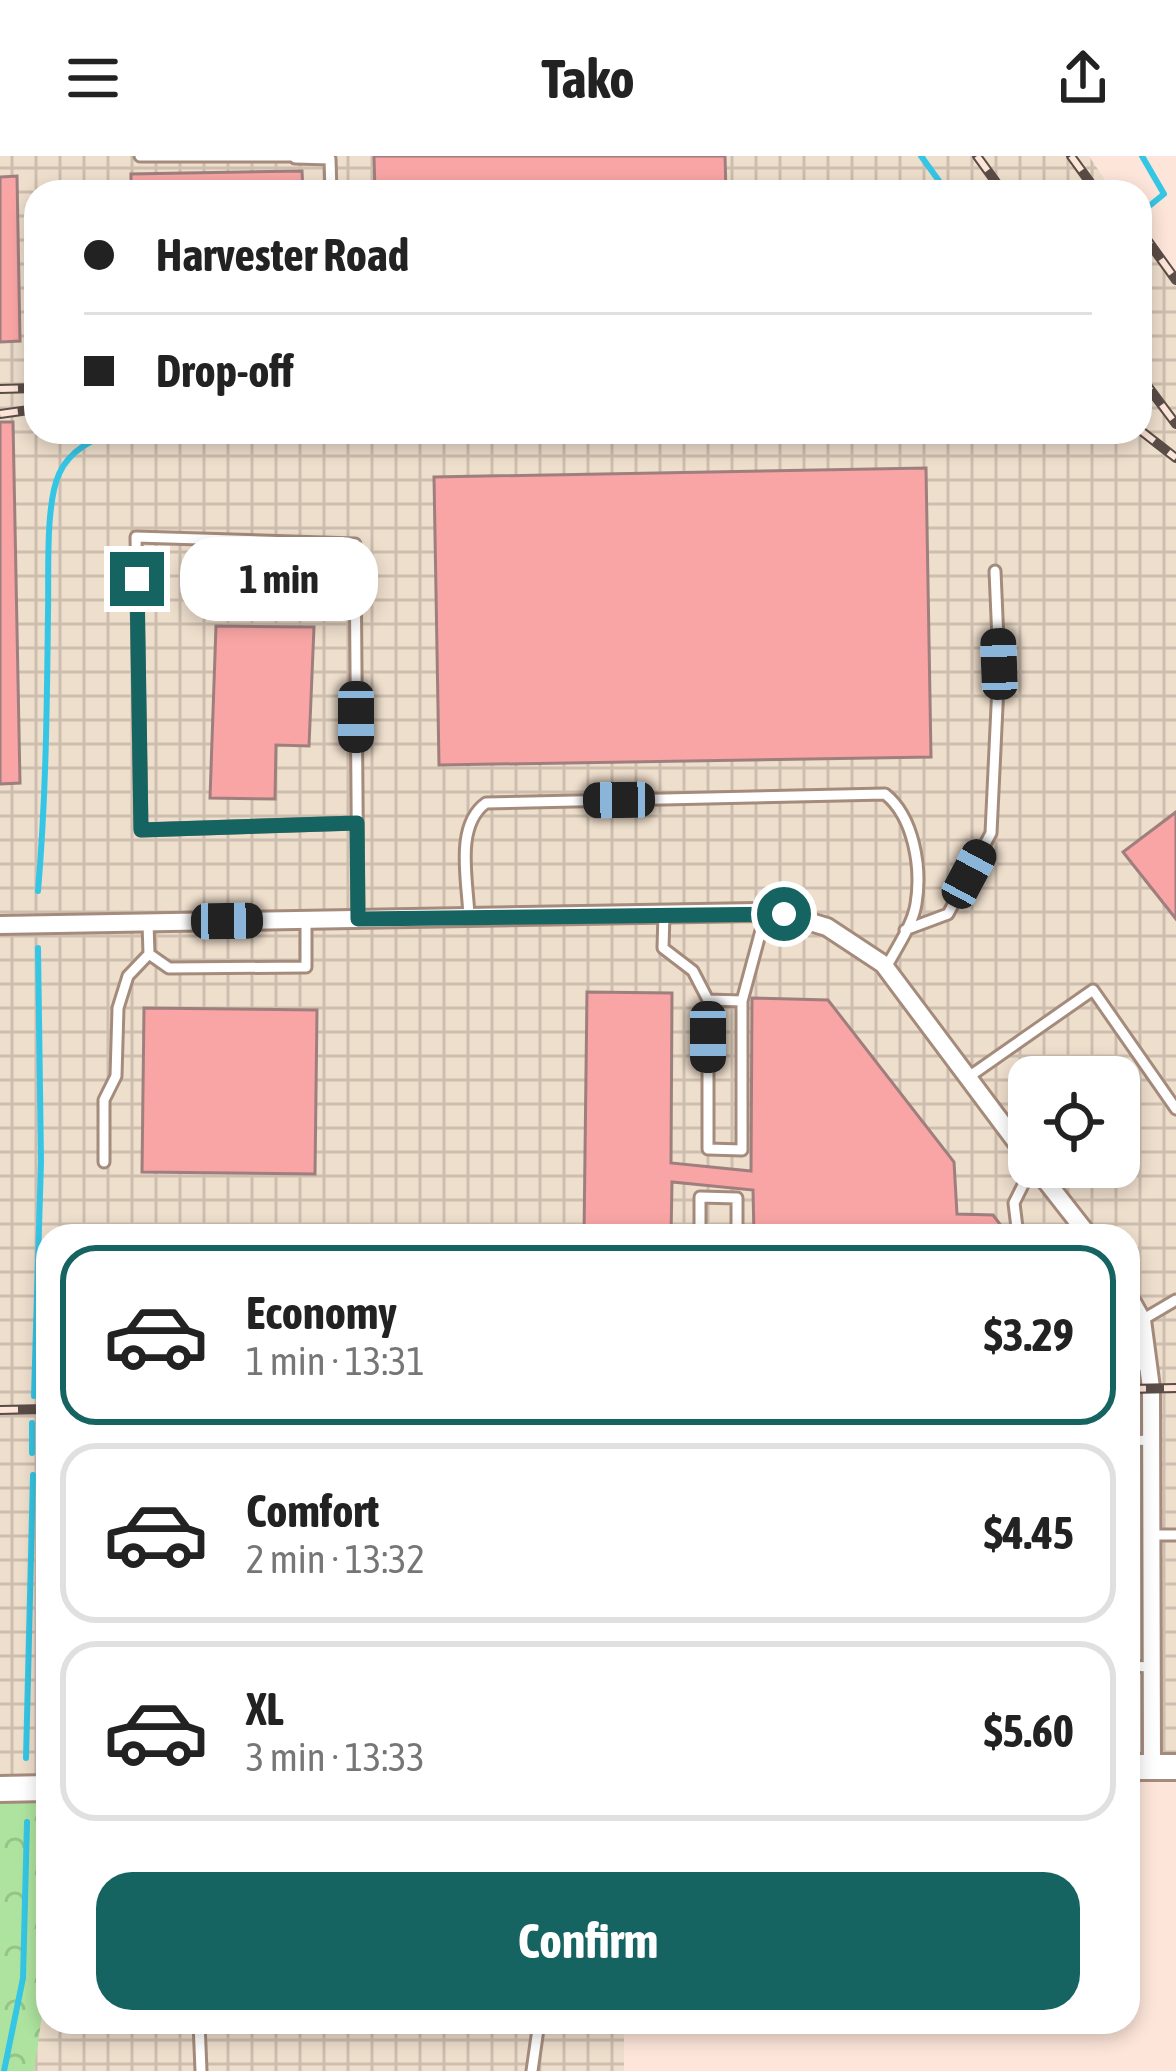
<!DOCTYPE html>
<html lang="en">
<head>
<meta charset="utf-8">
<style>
  :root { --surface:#fff; --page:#f6f6f6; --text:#222; --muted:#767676; --line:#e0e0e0; --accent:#156461 }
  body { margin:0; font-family:"Asap Condensed",sans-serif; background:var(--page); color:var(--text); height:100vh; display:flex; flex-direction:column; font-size:45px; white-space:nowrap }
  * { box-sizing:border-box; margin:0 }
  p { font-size:39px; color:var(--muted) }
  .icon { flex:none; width:66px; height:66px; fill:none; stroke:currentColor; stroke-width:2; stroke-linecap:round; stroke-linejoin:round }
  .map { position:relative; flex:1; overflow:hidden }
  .side { position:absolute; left:36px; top:1068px; width:1104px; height:810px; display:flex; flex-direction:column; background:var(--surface); border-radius:36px; box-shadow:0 6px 18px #0003 }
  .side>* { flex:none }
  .hud { position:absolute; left:24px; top:24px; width:1128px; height:264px; border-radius:36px; box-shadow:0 6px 18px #0003; display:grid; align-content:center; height:264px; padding:0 60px; background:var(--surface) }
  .tools { position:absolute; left:1008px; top:900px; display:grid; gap:24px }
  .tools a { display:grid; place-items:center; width:132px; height:132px; border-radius:24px; background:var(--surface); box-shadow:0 6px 18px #0003; font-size:60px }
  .end { position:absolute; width:54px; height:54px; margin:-27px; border:15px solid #156461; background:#fff; box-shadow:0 0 0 6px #fff }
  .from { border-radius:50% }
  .bubble { position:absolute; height:84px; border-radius:36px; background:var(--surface); box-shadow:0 6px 18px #0003; font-size:39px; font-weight:700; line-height:84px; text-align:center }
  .car { position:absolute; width:36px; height:72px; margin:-36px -18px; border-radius:15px; box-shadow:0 0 9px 3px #0007; background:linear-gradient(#222 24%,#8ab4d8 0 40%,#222 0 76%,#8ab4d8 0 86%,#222 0) }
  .hud b { display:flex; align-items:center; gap:42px; height:114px; font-size:45px }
  .hud b+b { border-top:3px solid var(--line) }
  .hud i { width:30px; height:30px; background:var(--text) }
  ul { padding:21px 0 0; list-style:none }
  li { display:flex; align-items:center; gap:36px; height:180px; margin:0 24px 18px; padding:0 36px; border:6px solid var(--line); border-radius:36px }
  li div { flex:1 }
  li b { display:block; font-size:45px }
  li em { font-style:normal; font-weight:700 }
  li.on { border-color:var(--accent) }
  li>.icon { width:108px; height:108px; stroke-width:1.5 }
  .primary-button { display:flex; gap:24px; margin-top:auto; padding:24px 60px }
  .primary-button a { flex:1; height:138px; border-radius:36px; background:var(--accent); color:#fff; font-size:48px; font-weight:700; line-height:138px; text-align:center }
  header { display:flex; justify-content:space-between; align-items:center; height:156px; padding:0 60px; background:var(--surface); font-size:54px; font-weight:700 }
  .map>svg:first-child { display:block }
  .industrial { fill:url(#industrial-grid); fill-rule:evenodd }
  .park { fill:url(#park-crowns) }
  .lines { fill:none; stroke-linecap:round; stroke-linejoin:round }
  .stream { stroke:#35c6e5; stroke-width:6 }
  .building { fill:#f9a5a5; stroke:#9e7f7e; stroke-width:3 }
  .lane-casing { stroke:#a58b7c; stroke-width:15 }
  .street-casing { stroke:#a58b7c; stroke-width:22 }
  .secondary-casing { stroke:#a58b7c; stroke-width:30 }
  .lane { stroke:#fff; stroke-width:9 }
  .street { stroke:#fff; stroke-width:16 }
  .secondary { stroke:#fff; stroke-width:24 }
  .rail-casing { stroke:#5a4c46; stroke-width:10 }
  .rail { stroke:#fde5d9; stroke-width:6; stroke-dasharray:18; stroke-linecap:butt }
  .route { stroke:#156461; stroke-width:15 }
</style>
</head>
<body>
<header><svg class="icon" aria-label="menu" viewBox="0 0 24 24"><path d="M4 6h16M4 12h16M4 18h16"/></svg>Tako<svg class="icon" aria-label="share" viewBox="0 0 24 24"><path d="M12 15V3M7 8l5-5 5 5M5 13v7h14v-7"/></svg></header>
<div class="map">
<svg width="1176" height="1915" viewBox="0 0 1176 1915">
  <defs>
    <pattern id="industrial-grid" width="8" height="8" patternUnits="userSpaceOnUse" patternTransform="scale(3)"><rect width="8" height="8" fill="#eedecc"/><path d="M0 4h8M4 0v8" fill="none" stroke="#cdbeaf"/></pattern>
    <pattern id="park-crowns" width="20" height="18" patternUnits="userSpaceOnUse" patternTransform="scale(3)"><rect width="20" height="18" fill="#aee39f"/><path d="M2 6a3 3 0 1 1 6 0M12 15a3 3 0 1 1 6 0" fill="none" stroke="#96c389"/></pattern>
  </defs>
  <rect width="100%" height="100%" fill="#fde5d9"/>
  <path class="industrial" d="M0,0H1089L1113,36H36V276H1140V75L1176,128V1618L1128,1619V1080H48V1635L0,1636ZM1029,921H1119V1011H1029Z
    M48,1810V1866H624V1915H32Z"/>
  <path class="park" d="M48,1632V1818L34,1915H0V1633Z"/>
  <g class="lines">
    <path class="stream" d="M921,0L947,36
      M1142,0L1164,38L1148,51
      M38,735C46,642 47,549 48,456C49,420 45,349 59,318C69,295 94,281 117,276
      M34,1240L41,1005L38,792
      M32,1267V1297
      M26,1602L33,1319
      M4,1915L23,1822L27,1666"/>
  </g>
  <path class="building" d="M374,0H725L726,36H375Z
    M302,15L303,36H131V18Z
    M17,20L20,185L0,186V21Z
    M0,266H13L20,627L0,628Z
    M926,312L931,601L439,609L434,321Z
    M216,470L314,471L309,590L276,589L275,643L210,642Z
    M1176,656V763L1123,696Z
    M587,836L672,837L671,1007L751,1015L752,842L828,844L954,1006L957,1058L993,1059L1009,1080H754L753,1034L672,1026L671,1080H584Z
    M144,852L317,854L315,1018L142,1016Z"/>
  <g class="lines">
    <defs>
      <path id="lane" d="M140,0H295
        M295,2L330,3L331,36
        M357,667L141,674L136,381L355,388L358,763
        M664,758L663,792L693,815L708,844V993L742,994V845L766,756
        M469,761C468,726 454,670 486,647L885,638C914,661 922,712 916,748C913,768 897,791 887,810
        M905,774L948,758L991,677L999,508L995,415
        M149,798L169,812L306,811V764
        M708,844L742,845
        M970,920L1093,834L1176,953
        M104,1006V944L116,920L118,852L128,820L149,798L148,767
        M700,1080V1041L737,1042V1080
        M1018,1080L1014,1047L1032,1011
        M1142,1164L1176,1144
        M1128,1210L1149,1209
        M1128,1285L1150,1284
        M1150,1379H1176
        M1128,1510L1151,1511
        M199,1866L201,1915
        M532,1915L539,1866"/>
      <path id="street" d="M0,769L757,756L784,758L827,771L883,808L1029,1003
        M1035,1011L1089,1080
        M1128,1139L1142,1164L1151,1232L1152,1611"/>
      <path id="secondary" d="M1128,1611H1176
        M0,1633L48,1632"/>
    </defs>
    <use href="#lane" class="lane-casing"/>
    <use href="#street" class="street-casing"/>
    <use href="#secondary" class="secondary-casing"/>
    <use href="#lane" class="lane"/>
    <use href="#street" class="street"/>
    <use href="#secondary" class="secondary"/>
    <defs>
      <path id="rail" d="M977,0L1003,36
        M1071,0L1097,36
        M1140,74L1176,124
        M1140,220L1176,268
        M0,233L36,232
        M0,258L36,253
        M1140,274L1176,302
        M1128,1233L1176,1232
        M0,1254L48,1253"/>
    </defs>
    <use href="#rail" class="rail-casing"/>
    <use href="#rail" class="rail"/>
  </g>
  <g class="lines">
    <path class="route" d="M137,423L141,674L357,667L358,763L784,758"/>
  </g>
</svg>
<div class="tools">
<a><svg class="icon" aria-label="locate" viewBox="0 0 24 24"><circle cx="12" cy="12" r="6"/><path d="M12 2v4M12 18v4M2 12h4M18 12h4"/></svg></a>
</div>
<i class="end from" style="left:784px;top:758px"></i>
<i class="end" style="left:137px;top:423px"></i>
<div class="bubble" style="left:180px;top:381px;width:198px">1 min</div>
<i class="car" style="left:999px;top:508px;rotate:358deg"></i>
<i class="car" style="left:356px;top:561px;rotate:180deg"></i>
<i class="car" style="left:619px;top:644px;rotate:269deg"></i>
<i class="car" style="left:969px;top:718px;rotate:28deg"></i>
<i class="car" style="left:227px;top:765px;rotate:89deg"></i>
<i class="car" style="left:708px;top:881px;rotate:180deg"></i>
<div class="hud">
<b><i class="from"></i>Harvester Road</b>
<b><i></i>Drop-off</b>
</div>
<section class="side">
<ul>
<li class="on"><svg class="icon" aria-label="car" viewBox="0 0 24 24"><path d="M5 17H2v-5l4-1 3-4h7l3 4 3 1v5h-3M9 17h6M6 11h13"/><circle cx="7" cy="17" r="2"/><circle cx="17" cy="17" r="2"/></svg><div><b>Economy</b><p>1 min · 13:31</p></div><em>$3.29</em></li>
<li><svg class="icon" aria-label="car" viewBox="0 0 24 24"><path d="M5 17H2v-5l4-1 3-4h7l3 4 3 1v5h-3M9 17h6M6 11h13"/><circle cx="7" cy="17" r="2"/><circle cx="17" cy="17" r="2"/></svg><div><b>Comfort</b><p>2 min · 13:32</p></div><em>$4.45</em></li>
<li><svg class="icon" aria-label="car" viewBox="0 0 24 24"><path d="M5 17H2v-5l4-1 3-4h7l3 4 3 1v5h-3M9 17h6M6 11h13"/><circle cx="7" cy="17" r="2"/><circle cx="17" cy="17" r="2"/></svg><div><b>XL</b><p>3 min · 13:33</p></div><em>$5.60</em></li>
</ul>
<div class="primary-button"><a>Confirm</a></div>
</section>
</div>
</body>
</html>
